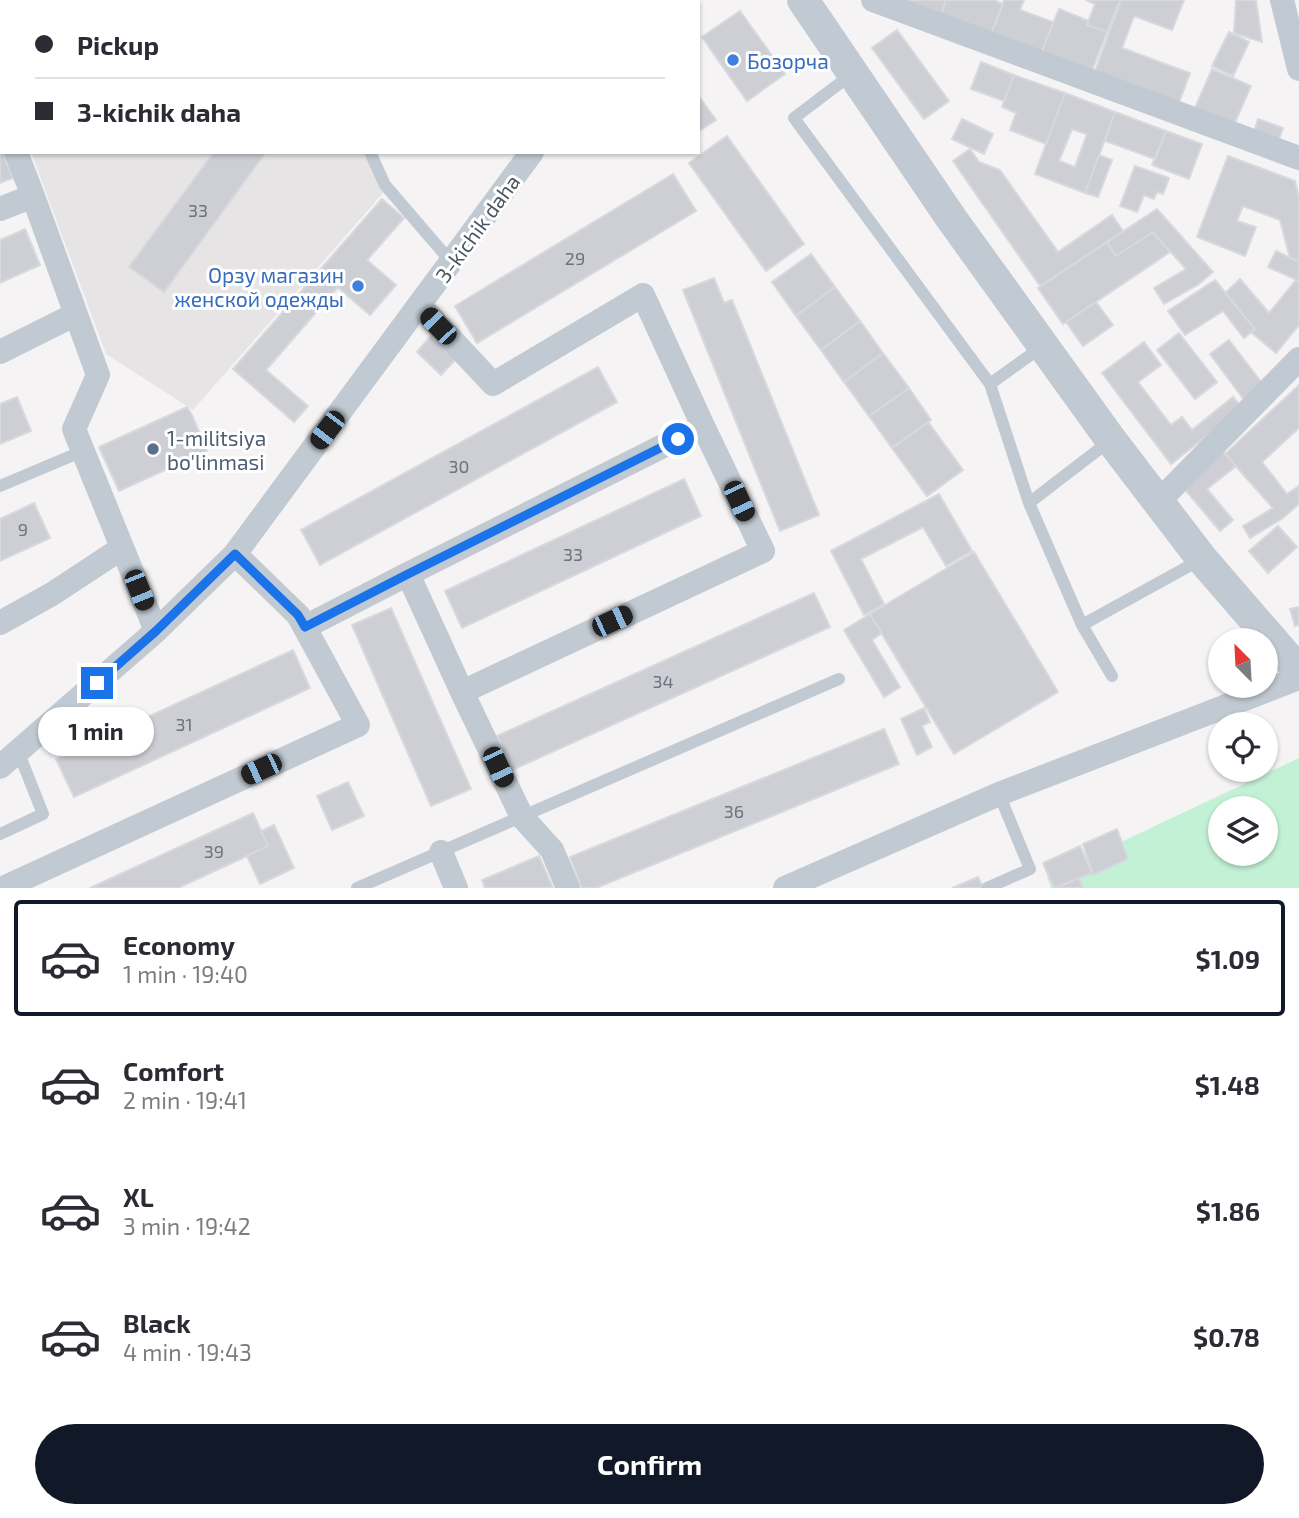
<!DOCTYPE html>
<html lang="en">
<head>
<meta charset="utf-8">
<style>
  :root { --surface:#fff; --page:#f7f7f7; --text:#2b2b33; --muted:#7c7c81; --line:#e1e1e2; --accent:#111827 }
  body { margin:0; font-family:"Exo 2",sans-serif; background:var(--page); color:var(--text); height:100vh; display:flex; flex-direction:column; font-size:26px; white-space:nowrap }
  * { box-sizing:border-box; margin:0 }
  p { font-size:23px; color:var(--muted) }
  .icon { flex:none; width:38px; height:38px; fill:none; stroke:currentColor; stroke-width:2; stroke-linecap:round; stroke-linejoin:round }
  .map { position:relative; height:888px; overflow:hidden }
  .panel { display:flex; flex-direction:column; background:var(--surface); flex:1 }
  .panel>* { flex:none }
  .banner { position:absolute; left:0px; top:0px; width:700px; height:154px; box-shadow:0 2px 5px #0004; display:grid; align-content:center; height:154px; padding:0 35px; background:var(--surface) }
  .needle { width:46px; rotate:336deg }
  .fabs { position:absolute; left:1208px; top:628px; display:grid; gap:14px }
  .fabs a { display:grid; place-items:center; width:70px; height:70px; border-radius:50%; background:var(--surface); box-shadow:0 2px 5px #0004; font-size:35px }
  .end { position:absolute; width:32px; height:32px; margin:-16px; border:9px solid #1a73e8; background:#fff; box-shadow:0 0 0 4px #fff }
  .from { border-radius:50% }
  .bubble { position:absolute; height:49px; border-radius:24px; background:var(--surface); box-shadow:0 2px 5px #0004; font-size:23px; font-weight:700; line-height:49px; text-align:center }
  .car { position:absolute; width:21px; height:42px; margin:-21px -10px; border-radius:9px; box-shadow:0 0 5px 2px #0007; background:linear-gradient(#222 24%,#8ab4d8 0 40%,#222 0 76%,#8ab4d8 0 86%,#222 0) }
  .banner b { display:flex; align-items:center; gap:24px; height:66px; font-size:26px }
  .banner b+b { border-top:2px solid var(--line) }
  .banner i { width:18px; height:18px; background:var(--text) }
  ul { padding:12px 0 0; list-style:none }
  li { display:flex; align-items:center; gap:21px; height:116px; margin:0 14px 10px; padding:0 21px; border:4px solid transparent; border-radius:7px }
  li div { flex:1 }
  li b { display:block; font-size:26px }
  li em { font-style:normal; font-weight:700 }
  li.selected { border-color:var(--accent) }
  li>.icon { width:63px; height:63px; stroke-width:1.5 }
  .action { display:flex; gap:14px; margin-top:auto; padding:14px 35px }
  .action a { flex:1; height:80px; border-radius:42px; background:var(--accent); color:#fff; font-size:28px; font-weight:700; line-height:80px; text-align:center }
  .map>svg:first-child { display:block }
  .education { fill:#e6e4e5 }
  .green { fill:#c3f1d5; fill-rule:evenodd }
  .building { fill:#cdcfd5; stroke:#d7d9de; stroke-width:2; fill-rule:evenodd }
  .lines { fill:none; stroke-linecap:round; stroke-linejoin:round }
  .service { stroke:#c1cad2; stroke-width:12 }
  .minor { stroke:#c1cad2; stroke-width:24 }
  .tertiary { stroke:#c1cad2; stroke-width:32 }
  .route { stroke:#1a73e8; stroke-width:9 }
  .shop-dot { fill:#3f7fe0; stroke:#fff; stroke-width:2.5 }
  .service-dot { fill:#5c6f8a; stroke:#fff; stroke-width:2.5 }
  .labels { text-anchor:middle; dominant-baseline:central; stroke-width:6; stroke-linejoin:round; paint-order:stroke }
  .number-label { font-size:18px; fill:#6b747e }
  .shop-label { font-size:21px; fill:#366cbe; stroke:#fff; text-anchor:start }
  .street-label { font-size:21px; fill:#4a5661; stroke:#fff }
  .service-label { font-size:21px; fill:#4e5e75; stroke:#fff; text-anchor:start }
</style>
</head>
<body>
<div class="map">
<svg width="1299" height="888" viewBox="0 0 1299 888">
  <rect width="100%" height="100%" fill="#f5f3f3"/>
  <path class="education" d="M88,0H304V2H84Z
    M31,152H374L390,185L193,410L106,354Z"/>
  <path class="green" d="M1299,758V888H1051L1047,877ZM1220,808H1265V854H1220Z"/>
  <path class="building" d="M456,0H529L525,2H457Z
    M892,0H946L941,16Z
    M946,0H994L1003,4L991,34L941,16Z
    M1004,0H1024L1020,10L1053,22L1041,54L991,34Z
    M1086,0H1120L1107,32L1087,25L1095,4Z
    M1121,0H1184L1172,30L1134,16L1122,48L1190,73L1178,105L1094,74Z
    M1236,0H1256L1262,42L1234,33Z
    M1059,9L1089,21L1087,25L1107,32L1090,76L1040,56Z
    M740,11L785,74L747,101L702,37Z
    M897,30L949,101L924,119L872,48Z
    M1229,32L1249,42L1233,76L1212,66Z
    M981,62L1014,75L1004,101L971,89Z
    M1212,69L1251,86L1234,125L1195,108Z
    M1014,75L1065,93L1046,144L1010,130L1016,113L1002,107Z
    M1065,93L1115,112L1085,193L1035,174ZM1072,129L1087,134L1075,167L1059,161Z
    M698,95L716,120L698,132Z
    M1115,112L1166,131L1155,159L1105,141Z
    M962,119L993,134L984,154L952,139Z
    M1258,119L1283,128L1277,144L1253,135Z
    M1166,131L1202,144L1189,179L1152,165Z
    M727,136L804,244L766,271L689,163Z
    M0,147L13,178L0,183Z
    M970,149L979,162L1000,170L1058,252L1112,215L1123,231L1040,286L953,161Z
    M214,152H266L164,292L129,267Z
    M1099,155L1112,160L1098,197L1085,193Z
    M1228,156L1295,181L1299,198V262L1290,258L1280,220L1243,206L1237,221L1256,227L1245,256L1197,237Z
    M1135,166L1169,178L1163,194L1157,192L1154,199L1144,195L1137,212L1120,206Z
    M673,174L696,211L477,343L455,306Z
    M382,199L404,218L367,260L396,285L370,315L319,271Z
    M1157,209L1213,272L1199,284L1164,304L1154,288L1186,269L1153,232L1116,256L1107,242Z
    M25,229L40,265L0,283V240Z
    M1153,232L1170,252L1063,324L1038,288L1107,242L1116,256Z
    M1276,251L1299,262V281L1268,267Z
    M811,254L835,287L796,316L772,282Z
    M319,271L338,287L266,370L308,406L294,422L233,369Z
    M714,278L724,303L732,300L819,515L780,531L683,290Z
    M1240,279L1269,313L1296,280L1299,282V325L1276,353L1252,333L1255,329L1225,293Z
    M1215,280L1255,329L1244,338L1223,311L1185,335L1168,311Z
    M835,287L860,321L821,350L796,316Z
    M1096,302L1113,325L1083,346L1066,322Z
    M860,321L883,353L844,382L821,350Z
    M1179,333L1217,382L1195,399L1157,350Z
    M431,336L456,359L441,375L417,352Z
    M1229,340L1265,387L1245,401L1210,354Z
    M1144,342L1161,365L1138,382L1171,425L1182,417L1192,430L1233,397L1242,408L1171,464L1102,373Z
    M883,353L909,388L869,416L844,382Z
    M598,367L617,402L320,565L301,530Z
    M1299,385V428L1262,462L1287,494L1299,486V504L1283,518L1250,538L1243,526L1273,508L1225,454Z
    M909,388L931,420L892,448L869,416Z
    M17,397L31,431L0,444V404Z
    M187,407L192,415L207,451L119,491L99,447Z
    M928,422L963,470L927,496L892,448Z
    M1223,451L1236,466L1207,489L1233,520L1220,531L1181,485Z
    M684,479L701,516L462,628L445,591Z
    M939,494L972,551L946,566L923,527L861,559L884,604L864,615L831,551Z
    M34,503L50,538L0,561V519Z
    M1278,526L1297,547L1268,573L1249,551Z
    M974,552L1058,692L954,754L870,614Z
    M814,593L830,627L512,770L497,736Z
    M1299,607V625L1295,626L1290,609Z
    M391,608L471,789L431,806L352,625Z
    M870,614L882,633L872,640L900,687L884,697L844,630Z
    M293,650L310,688L74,797L56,759Z
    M924,708L930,722L922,726L932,747L917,755L901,719Z
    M884,729L899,764L596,888H582L570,857Z
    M348,782L364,816L332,830L317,796Z
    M253,813L268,846L247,856L178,888H90Z
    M274,825L294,868L260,884L247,856L268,846L261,831Z
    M1117,829L1128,859L1093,875L1083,844Z
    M1080,846L1092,873L1054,888L1043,863Z
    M539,856L553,888H485L482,880Z
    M978,877L983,888H952Z
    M1079,878L1083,888H1056Z"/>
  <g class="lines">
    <path class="service" d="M284,0L285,2
      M852,74L794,118L990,384L1029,503
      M370,152L385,185L452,263
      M990,384L1043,346
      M1111,440L1029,503L1082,625L1200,560
      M0,486L83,451
      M1082,625L1112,676
      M0,834L43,814L18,751
      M357,888L839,679
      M987,888L1030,869L999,794"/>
    <path class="minor" d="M873,0L1299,158
      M1282,0L1299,69
      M642,2L643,0
      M0,113L2,117
      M16,152L33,196
      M0,209L33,196L98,375L74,429L156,631
      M0,352L76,314
      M1157,503L1299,359
      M408,574L462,692L763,551L703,426
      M0,623L52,594L122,548
      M305,627L408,574L703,426L643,295L493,384L420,306
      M462,692L522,817L552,850L568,888
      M0,767L156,631L235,554L532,152
      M441,852L456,888
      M3,888L358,725L298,615L235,554
      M785,888L999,794L1299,678"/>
    <path class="tertiary" d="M803,0L951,218L1111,440L1202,559L1299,671"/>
  </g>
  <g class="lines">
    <path class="route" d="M97,683L156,631L235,554L298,615L305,627L408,574L678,439"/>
  </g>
  <g class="shop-dot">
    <circle cx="733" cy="60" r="7"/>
    <circle cx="358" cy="286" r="7"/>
  </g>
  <circle class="service-dot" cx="153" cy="449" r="7"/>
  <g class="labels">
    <g class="number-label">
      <text x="198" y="210">33</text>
      <text x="575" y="258">29</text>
      <text x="459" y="466">30</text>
      <text x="23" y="529">9</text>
      <text x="573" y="554">33</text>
      <text x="663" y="681">34</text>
      <text x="184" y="724">31</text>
      <text x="734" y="811">36</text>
      <text x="214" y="851">39</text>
    </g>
    <g class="shop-label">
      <text x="747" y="60">Бозорча</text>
      <text x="344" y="274" text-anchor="end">Орзу магазин<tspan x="344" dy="24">женской одежды</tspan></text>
    </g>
    <g class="street-label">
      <text transform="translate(477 228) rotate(-54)">3-kichik daha</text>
    </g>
    <g class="service-label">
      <text x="167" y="437">1-militsiya<tspan x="167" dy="24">bo'linmasi</tspan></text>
    </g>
  </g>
</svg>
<div class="fabs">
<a><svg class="needle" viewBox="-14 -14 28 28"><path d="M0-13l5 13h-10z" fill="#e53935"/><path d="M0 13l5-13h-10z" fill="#7c7c81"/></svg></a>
<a><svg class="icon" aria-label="locate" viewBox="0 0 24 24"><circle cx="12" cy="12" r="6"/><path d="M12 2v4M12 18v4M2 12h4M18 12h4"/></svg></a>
<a><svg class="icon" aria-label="layers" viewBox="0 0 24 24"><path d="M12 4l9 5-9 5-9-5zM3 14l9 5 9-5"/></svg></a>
</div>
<i class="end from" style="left:678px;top:439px"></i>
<i class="end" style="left:97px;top:683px"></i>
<div class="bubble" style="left:38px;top:707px;width:116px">1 min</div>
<i class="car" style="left:438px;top:326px;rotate:316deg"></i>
<i class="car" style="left:327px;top:430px;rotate:217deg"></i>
<i class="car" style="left:739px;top:501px;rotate:155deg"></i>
<i class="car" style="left:139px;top:590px;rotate:158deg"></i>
<i class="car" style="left:612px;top:621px;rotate:65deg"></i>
<i class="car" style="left:498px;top:767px;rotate:155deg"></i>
<i class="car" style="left:261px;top:769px;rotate:245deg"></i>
<div class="banner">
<b><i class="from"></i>Pickup</b>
<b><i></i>3-kichik daha</b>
</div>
</div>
<section class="panel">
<ul>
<li class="selected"><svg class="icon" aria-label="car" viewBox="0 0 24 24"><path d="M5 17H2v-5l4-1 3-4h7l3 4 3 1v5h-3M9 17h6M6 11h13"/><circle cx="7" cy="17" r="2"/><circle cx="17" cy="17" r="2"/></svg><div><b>Economy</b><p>1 min · 19:40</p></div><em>$1.09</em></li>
<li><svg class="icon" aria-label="car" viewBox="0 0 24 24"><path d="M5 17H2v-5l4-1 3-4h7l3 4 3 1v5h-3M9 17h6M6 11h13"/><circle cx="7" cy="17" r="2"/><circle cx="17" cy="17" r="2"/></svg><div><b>Comfort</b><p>2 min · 19:41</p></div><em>$1.48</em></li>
<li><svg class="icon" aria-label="car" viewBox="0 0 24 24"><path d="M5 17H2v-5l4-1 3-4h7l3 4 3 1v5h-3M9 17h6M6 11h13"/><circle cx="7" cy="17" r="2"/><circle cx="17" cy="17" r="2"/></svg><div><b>XL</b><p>3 min · 19:42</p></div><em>$1.86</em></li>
<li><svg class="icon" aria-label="car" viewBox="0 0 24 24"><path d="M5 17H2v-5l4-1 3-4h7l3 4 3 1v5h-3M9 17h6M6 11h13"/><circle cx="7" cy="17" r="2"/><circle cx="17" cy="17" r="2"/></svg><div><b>Black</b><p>4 min · 19:43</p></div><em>$0.78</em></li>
</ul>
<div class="action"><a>Confirm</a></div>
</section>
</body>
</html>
